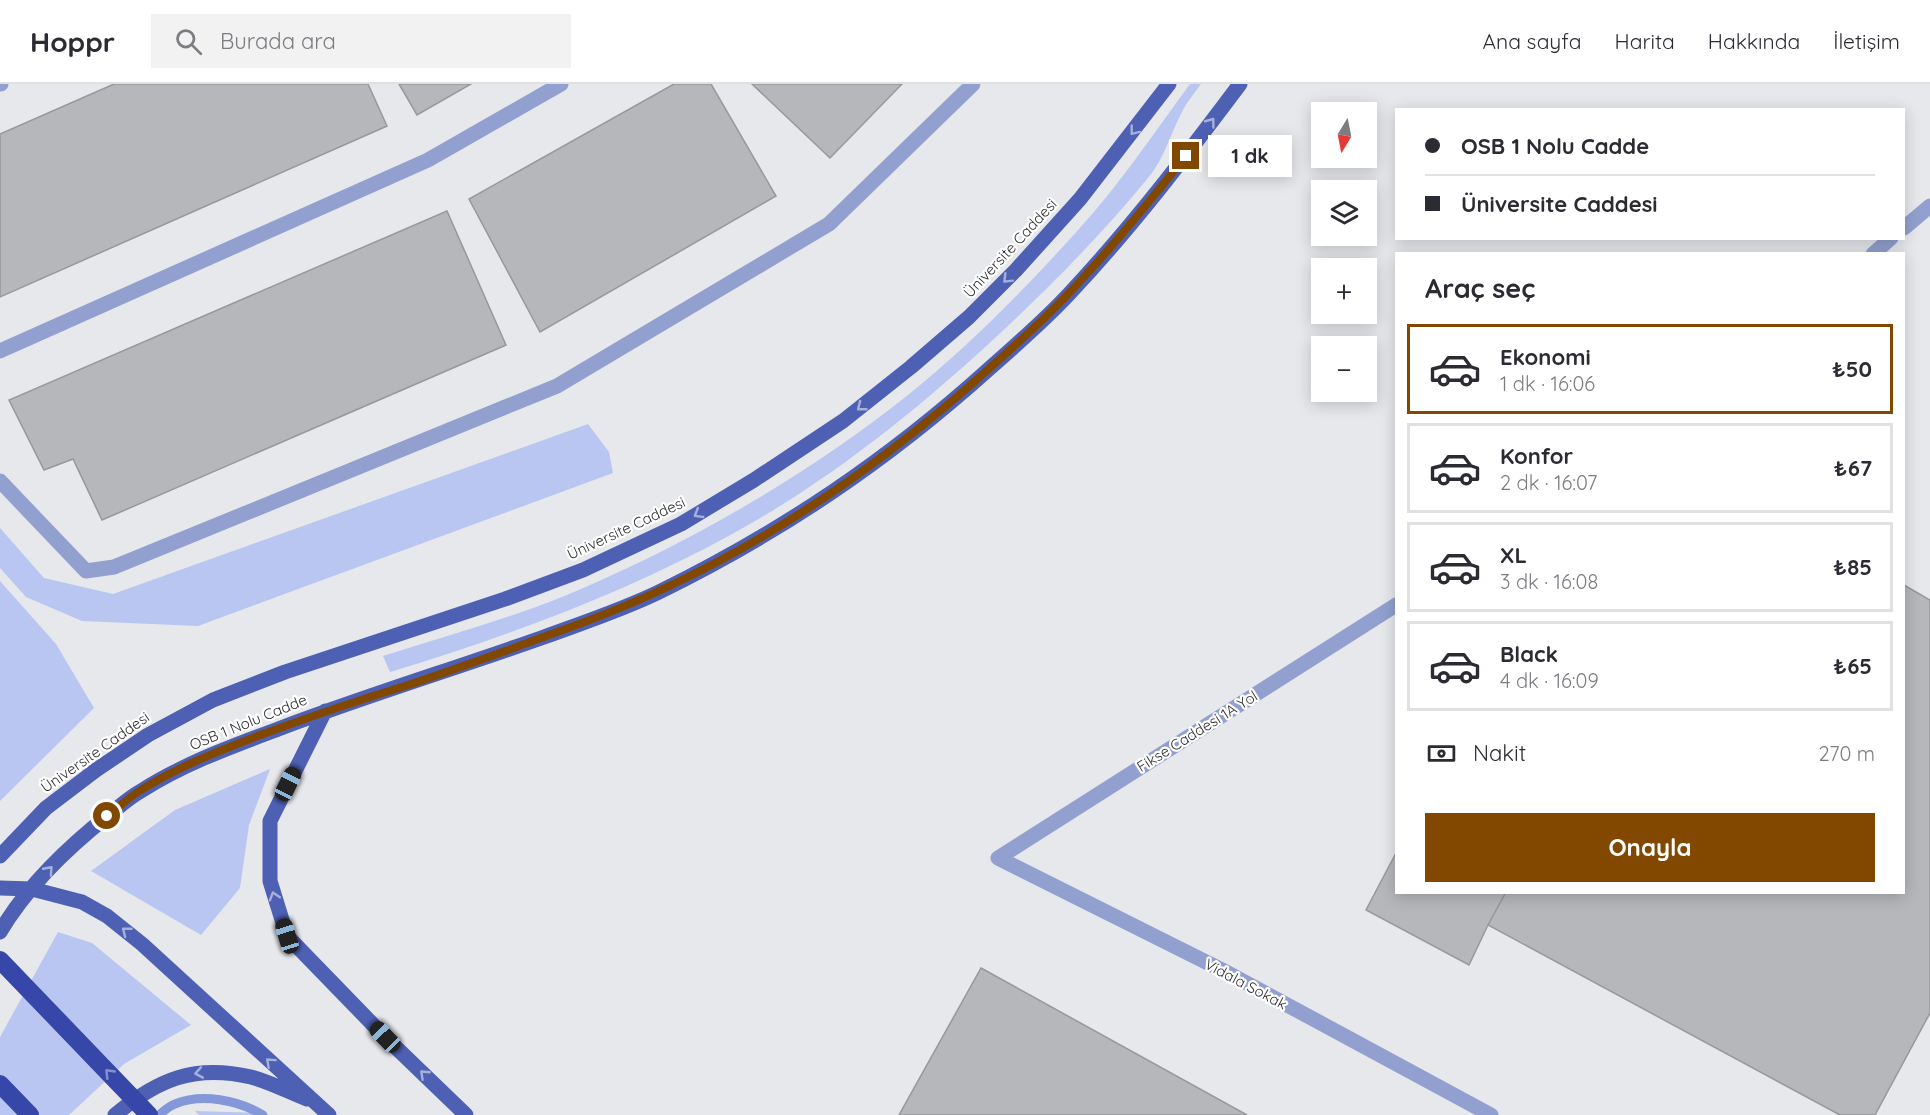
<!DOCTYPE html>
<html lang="tr">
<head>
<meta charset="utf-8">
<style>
  :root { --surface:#fff; --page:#f2f2f3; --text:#2b2b33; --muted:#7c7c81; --line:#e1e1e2; --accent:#824800 }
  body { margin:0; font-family:Quicksand,sans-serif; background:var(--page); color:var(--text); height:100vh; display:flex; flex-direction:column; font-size:22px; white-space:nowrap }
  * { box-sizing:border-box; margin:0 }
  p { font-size:20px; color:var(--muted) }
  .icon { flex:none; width:33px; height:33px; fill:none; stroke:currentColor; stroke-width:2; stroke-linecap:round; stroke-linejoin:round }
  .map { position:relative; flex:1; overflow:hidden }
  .panel { position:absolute; left:1395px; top:168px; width:510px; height:642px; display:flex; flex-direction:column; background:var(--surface); border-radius:0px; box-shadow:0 3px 15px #0003 }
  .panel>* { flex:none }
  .hud { position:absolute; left:1395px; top:24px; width:510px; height:132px; border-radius:0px; box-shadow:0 3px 15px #0003; display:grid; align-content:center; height:132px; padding:0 30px; background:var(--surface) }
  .needle { width:39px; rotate:190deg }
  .fabs { position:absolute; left:1311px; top:18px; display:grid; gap:12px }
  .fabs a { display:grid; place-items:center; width:66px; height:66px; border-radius:0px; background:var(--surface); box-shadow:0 3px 15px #0003; font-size:30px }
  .end { position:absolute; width:27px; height:27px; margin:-14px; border:8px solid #824800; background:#fff; box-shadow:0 0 0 3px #fff }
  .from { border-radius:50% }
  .bubble { position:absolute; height:42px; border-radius:0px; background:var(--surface); box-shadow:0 3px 15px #0003; font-size:20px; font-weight:700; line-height:42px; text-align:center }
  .car { position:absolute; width:18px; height:36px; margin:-18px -9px; border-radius:8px; box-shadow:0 0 4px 2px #0007; background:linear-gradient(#222 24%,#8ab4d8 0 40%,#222 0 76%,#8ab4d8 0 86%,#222 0) }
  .hud b { display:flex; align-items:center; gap:21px; height:57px; font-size:22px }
  .hud b+b { border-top:2px solid var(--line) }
  .hud i { width:15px; height:15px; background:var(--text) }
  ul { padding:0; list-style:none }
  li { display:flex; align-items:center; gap:18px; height:90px; margin:0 12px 9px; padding:0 18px; border:3px solid var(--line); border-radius:0px }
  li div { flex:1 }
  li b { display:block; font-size:22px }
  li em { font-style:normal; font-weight:700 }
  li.on { border-color:var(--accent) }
  li>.icon { width:54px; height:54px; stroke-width:1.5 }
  h2 { padding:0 30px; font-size:27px; line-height:72px }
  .pay { display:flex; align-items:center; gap:15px; height:66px; padding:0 30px; font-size:22px }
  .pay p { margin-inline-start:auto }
  .primary-button { display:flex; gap:12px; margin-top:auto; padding:12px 30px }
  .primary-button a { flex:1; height:69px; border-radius:0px; background:var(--accent); color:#fff; font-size:24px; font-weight:700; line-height:69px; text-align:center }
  header { display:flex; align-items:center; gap:36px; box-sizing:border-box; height:84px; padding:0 30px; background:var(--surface); border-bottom:2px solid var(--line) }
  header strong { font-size:28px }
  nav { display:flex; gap:33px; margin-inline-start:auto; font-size:21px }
  .search { width:420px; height:54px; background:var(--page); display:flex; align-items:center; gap:15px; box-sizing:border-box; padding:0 21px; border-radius:0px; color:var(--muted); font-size:22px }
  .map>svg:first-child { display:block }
  .green { fill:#b9c6f1 }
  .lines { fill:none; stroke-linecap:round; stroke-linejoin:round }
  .stream { stroke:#8497d8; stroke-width:9 }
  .building { fill:#b5b7bb; stroke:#96989c; stroke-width:1.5 }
  .minor { stroke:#91a0cf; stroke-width:15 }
  .major { stroke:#4d60b4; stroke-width:15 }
  .highway { stroke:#3746a9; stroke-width:18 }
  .oneway { stroke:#a6b0da }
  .oneway2 { stroke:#8790cb }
  .route { stroke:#824800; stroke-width:8 }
  .labels { text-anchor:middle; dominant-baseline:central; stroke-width:4.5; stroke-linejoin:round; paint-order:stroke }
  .street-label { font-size:15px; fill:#2e2e30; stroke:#fff }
</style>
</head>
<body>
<header>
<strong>Hoppr</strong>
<div class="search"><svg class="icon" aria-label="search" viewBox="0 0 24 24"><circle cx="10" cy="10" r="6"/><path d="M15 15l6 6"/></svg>Burada ara</div>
<nav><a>Ana sayfa</a><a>Harita</a><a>Hakkında</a><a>İletişim</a></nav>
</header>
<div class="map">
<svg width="1930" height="1031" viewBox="0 0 1930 1031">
  <rect width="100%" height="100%" fill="#e6e8ec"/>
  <path class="green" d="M1190,0H1201C1194,10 1186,19 1181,30C1170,51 1164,75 1148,94C1101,151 1049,204 995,254C915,328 830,396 734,449C625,509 509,552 390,588L383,572C443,553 504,536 562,513C683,463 805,393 908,311C969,262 1026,204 1079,145C1120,100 1154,49 1190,0Z
    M588,340L609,368L613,389L198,542L82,537L26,513L0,484V444L44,494L113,510Z
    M0,497L56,560L94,624L0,717Z
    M270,685L249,741L240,804L201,851L91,787L175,726Z
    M58,848L92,859L191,941L124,980L69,1031H0V953Z
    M195,1027L262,1029L265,1031H199Z"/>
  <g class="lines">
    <path class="stream" d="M159,1031C164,1027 169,1022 175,1020C202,1009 238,1016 263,1031"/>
  </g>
  <path class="building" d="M114,0H368L387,42L0,213V50Z
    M399,0H471L417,31Z
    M674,0H711L776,112L540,248L469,115Z
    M752,0H902L830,74Z
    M447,127L506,261L102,436L73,375L44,386L9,316Z
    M1904,501L1930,516V929L1875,1031H1840L1488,841L1506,808H1904Z
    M1396,769V808H1506L1488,841L1469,881L1366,826Z
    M981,884L1247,1031H899Z"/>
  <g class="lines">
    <path class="minor" d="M0,0H1
      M1904,144L1930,122
      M1873,170L1891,154
      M0,267L428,76L561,0
      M0,397L86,487L114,483L557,302L829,140L973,0
      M998,774L1228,889L1491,1031
      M998,774L1396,521"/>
    <path class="major" d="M325,627L270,737V797L287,852L385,953L466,1031
      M0,772L46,724L96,686L148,651L213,616L285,588L505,515L583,486L681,440L754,396L843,337L911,283L969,233L1016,186L1080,115L1169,0
      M0,804L32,805L82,818L107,832L142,860L329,1031
      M0,848C27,802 68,763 110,730C120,722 130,713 141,707C185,679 233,662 281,644C368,611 457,584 544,553C582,539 622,526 659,508C783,447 888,376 990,284C1017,260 1045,236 1069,210C1131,144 1186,72 1240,0
      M115,1031C158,995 195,980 251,993C270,998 289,1008 307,1015"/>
    <path class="highway" d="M0,876L149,1031
      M0,1000L30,1031"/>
  </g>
  <defs><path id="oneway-chevron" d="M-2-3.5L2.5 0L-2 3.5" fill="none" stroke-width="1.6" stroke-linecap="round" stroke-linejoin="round" transform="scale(1.5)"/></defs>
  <g class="oneway">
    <use href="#oneway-chevron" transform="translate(1211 38) rotate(-53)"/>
    <use href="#oneway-chevron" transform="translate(1134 47) rotate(128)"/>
    <use href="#oneway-chevron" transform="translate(1007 195) rotate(135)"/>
    <use href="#oneway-chevron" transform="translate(861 323) rotate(142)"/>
    <use href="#oneway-chevron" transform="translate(698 430) rotate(149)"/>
    <use href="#oneway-chevron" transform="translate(49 786) rotate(-48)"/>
    <use href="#oneway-chevron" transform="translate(274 812) rotate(-107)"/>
    <use href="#oneway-chevron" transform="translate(126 847) rotate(-142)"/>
    <use href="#oneway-chevron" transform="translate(270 978) rotate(-138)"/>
    <use href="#oneway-chevron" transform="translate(199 989) rotate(170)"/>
    <use href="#oneway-chevron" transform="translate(424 990) rotate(-137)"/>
  </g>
  <use class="oneway2" href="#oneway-chevron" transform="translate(109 989) rotate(-134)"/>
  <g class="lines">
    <path class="route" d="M107,732C118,724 127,715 138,708C173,685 216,668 255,653C306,634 356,617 408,601C465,582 522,561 579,540C729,485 864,396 983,290C1012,264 1042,238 1068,210C1110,166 1148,119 1186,72"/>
  </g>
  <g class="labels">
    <g class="street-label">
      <text transform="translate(1010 164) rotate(-47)">Üniversite Caddesi</text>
      <text transform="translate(626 444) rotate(-25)">Üniversite Caddesi</text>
      <text transform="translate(248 638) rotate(-22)">OSB 1 Nolu Cadde</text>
      <text transform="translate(1197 647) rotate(-32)">Fikse Caddesi 1A Yol</text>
      <text transform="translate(95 668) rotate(-35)">Üniversite Caddesi</text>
      <text transform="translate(1246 900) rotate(28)">Vidala Sokak</text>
    </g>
  </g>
</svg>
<div class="fabs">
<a><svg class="needle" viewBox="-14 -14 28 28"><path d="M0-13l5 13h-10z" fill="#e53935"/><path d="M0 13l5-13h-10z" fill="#7c7c81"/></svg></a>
<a><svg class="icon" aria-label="layers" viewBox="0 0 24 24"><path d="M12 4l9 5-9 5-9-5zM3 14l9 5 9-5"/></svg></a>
<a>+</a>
<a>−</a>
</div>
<i class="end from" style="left:107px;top:732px"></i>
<i class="end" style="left:1186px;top:72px"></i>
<div class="bubble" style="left:1208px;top:51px;width:84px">1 dk</div>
<i class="car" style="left:288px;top:700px;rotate:26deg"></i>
<i class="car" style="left:287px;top:852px;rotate:343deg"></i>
<i class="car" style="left:385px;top:953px;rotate:316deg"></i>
<div class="hud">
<b><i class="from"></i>OSB 1 Nolu Cadde</b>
<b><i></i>Üniversite Caddesi</b>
</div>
<section class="panel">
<h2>Araç seç</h2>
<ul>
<li class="on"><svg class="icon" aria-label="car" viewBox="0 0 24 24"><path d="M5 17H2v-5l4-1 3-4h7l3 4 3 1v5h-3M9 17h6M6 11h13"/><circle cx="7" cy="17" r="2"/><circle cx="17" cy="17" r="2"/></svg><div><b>Ekonomi</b><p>1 dk · 16:06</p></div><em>₺50</em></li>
<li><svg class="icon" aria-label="car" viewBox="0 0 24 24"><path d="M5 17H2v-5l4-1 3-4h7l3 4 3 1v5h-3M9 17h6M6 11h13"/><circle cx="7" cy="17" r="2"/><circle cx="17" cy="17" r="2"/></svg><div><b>Konfor</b><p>2 dk · 16:07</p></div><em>₺67</em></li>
<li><svg class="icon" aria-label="car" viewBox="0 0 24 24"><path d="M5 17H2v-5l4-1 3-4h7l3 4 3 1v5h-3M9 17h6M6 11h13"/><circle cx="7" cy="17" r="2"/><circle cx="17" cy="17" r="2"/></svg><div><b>XL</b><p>3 dk · 16:08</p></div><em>₺85</em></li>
<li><svg class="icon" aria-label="car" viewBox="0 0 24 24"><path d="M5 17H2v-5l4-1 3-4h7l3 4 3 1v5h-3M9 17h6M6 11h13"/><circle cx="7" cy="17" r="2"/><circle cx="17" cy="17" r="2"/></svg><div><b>Black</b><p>4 dk · 16:09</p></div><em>₺65</em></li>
</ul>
<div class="pay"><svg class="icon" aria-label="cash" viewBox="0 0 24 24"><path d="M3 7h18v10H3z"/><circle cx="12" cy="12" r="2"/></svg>Nakit<p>270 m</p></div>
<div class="primary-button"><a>Onayla</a></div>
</section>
</div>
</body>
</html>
